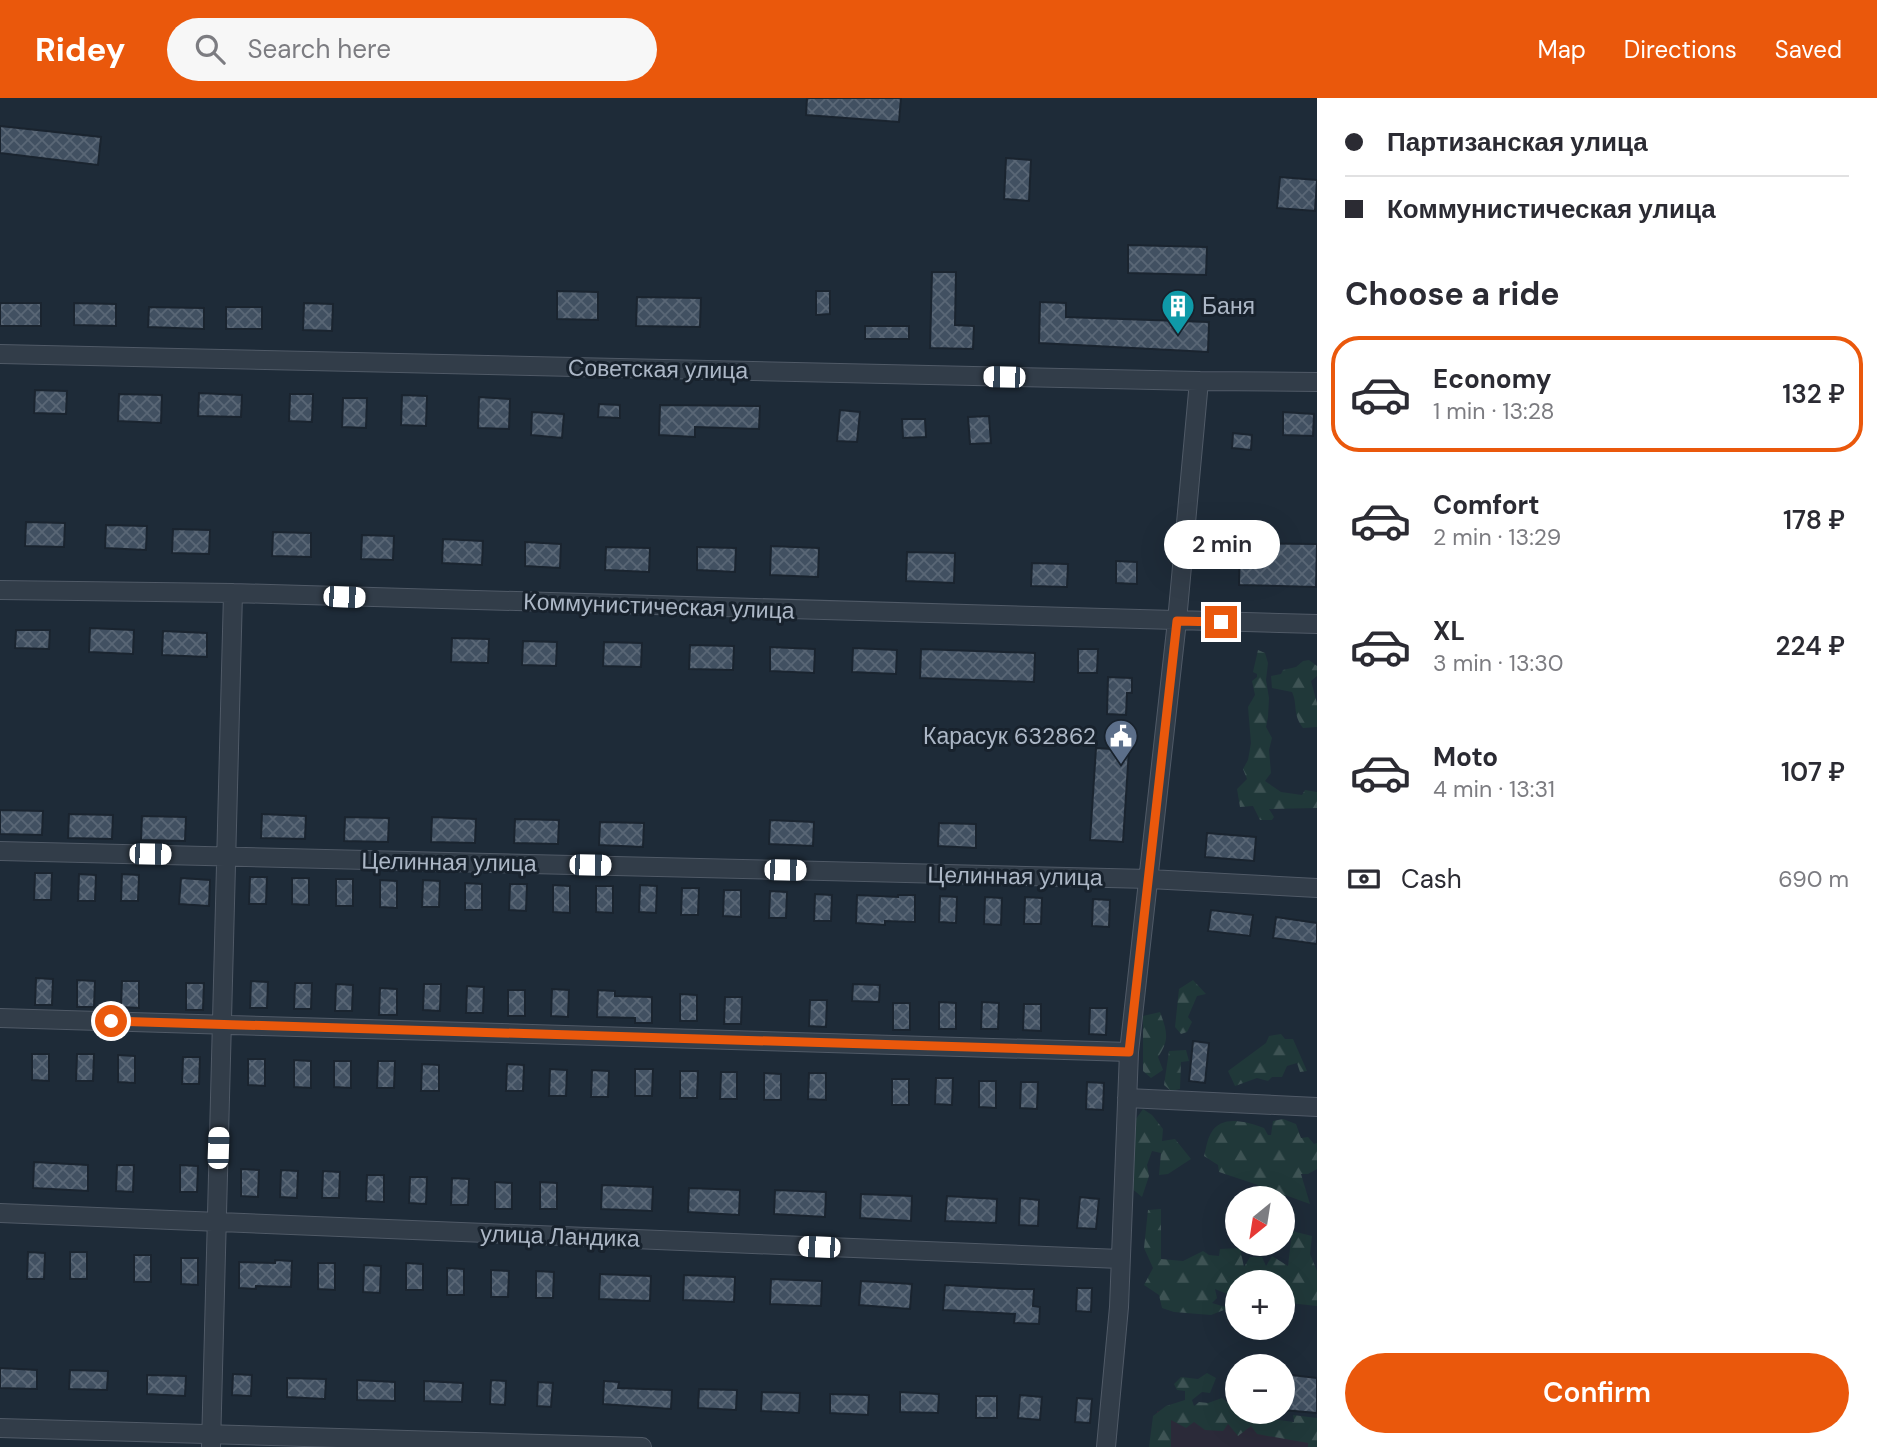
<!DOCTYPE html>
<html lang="en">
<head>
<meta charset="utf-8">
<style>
  :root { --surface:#fff; --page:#f7f7f7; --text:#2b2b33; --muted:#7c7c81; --line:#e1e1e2; --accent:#ea580c }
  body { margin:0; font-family:"DM Sans",sans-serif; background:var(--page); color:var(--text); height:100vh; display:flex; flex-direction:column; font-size:26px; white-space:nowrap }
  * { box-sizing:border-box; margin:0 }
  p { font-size:23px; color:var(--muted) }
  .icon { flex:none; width:38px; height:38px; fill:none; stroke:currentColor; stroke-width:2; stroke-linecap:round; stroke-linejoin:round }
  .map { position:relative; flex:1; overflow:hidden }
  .panel { display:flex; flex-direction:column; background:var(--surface); width:560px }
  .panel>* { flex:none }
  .top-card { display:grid; align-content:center; height:154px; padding:0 28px; background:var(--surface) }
  .needle { width:46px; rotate:210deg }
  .tools { position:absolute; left:1225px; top:1088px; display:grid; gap:14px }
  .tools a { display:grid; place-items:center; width:70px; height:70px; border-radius:50%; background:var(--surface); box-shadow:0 7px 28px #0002; font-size:35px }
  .end { position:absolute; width:32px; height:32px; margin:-16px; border:9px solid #ea580c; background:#fff; box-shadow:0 0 0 4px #fff }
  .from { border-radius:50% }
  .bubble { position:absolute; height:49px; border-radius:24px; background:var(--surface); box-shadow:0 7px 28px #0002; font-size:23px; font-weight:600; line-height:49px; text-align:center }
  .car { position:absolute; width:21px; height:42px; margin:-21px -10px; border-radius:9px; box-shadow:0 0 5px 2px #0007; background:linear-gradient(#fff 24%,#345 0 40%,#fff 0 76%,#345 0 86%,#fff 0) }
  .top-card b { display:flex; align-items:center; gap:24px; height:66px; font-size:26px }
  .top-card b+b { border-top:2px solid var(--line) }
  .top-card i { width:18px; height:18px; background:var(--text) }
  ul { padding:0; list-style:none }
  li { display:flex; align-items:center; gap:21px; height:116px; margin:0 14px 10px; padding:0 14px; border:4px solid transparent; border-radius:28px }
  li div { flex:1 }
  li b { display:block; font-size:26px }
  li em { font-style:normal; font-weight:600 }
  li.current { border-color:var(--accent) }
  li>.icon { width:63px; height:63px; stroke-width:1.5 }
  h2 { padding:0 28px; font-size:32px; line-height:84px }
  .pay { display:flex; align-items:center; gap:18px; height:77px; padding:0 28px; font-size:26px }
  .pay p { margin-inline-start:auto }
  .action { display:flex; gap:14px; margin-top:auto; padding:14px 28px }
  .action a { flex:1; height:80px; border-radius:42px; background:var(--accent); color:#fff; font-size:28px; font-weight:600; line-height:80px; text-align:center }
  header { display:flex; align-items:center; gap:42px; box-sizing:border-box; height:98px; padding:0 35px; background:var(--accent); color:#fff }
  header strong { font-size:33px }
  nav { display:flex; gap:38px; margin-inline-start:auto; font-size:24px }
  .search { width:490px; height:63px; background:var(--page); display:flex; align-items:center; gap:18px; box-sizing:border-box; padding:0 24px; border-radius:38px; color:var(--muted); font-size:26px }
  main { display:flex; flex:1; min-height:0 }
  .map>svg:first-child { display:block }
  .medical { fill:#2b2a39 }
  .forest { fill:url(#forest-firs) }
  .building { fill:url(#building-cross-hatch); stroke:#1a242f; stroke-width:2 }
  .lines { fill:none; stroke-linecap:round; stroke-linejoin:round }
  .minor-casing { stroke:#505a67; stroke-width:20 }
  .minor { stroke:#323d49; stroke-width:18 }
  .route { stroke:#ea580c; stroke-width:9 }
  .labels { text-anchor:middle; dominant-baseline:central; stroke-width:6; stroke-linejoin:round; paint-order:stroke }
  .poi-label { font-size:23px; fill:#acb7c6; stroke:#18222d; text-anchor:start }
  .street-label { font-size:23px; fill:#acb7c6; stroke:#18222d }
</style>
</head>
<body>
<header>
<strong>Ridey</strong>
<div class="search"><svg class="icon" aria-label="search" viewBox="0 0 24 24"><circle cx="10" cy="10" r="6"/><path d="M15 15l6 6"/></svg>Search here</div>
<nav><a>Map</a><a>Directions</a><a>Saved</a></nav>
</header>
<main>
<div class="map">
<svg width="1317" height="1349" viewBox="0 0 1317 1349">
  <defs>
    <pattern id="forest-firs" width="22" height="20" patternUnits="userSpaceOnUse" patternTransform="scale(1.75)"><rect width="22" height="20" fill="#203839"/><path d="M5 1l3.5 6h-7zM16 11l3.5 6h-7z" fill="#3e5354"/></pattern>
    <pattern id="building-cross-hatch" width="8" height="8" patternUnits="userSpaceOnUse" patternTransform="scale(1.75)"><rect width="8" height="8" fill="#415061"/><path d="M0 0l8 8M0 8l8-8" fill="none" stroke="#5a6776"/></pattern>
  </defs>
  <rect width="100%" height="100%" fill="#1e2b38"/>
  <path class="medical" d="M1157,1313L1317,1329V1349H1154Z"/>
  <path class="forest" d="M1258,552L1265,555L1268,565L1266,582L1269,600L1268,619L1266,629L1272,640L1269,652L1271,675L1265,683L1281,694L1302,697L1305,692L1317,694V710L1269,711L1274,719L1272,722H1260L1253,708L1240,709L1237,691L1247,681L1243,671L1248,662L1251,645L1248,609L1255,597L1252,583L1257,579V576L1253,574Z
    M1309,562L1317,568V578L1311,583L1317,605V629L1303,630C1292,615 1298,607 1292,594L1272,590L1271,578L1281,576L1283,572L1296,569L1303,563Z
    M1193,882L1206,896L1197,898L1188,919L1192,924L1187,934L1181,936L1175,929L1179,891Z
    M1160,914C1167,933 1170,942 1158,959L1163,972L1151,980L1143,973V918Z
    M1281,936L1285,941H1293L1307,973L1300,974L1297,965L1287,968L1282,979H1272L1268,983L1257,980L1235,988L1228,973L1266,945L1269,938Z
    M1186,952L1189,963L1181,964L1180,991L1171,993L1164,987L1169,953Z
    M1143,1011L1152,1017L1163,1031L1162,1043L1175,1041L1191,1061L1168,1076L1159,1077L1161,1055L1152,1053L1147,1067L1149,1078L1142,1099L1130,1089L1131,1028Z
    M1283,1021L1296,1026L1301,1040L1308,1039L1314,1046L1317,1045V1071L1308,1076H1301L1310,1106L1285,1097L1291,1117L1283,1116V1101H1255L1251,1098L1258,1087L1219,1074L1218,1067L1204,1058C1206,1051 1207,1042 1211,1035C1222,1016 1247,1024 1264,1030L1268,1037H1271L1273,1023Z
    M1161,1111V1161L1183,1163L1203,1153L1209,1157L1219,1158L1220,1151L1240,1150L1244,1169L1250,1159H1262L1266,1168L1272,1158L1288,1168L1292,1133L1312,1138L1310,1156L1317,1173V1208L1289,1205L1290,1195L1283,1193V1185H1237V1191L1232,1198L1215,1191L1217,1200L1212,1205L1229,1210L1211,1217L1174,1214L1162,1210L1159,1197L1144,1187L1153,1170L1144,1150L1148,1112Z
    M1207,1275L1216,1280L1210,1295L1202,1294L1192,1302L1194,1308L1199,1304L1208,1305L1222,1300L1237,1312V1314H1242L1249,1318L1294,1324L1293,1317L1317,1320V1349H1308V1345L1257,1336L1251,1328L1238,1338L1228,1326L1223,1333L1205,1332L1194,1324L1186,1330L1171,1322V1349H1149L1153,1318L1166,1308L1185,1302V1293L1177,1292L1174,1286L1181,1279L1198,1281Z"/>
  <path class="building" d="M807,0H901L899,24L806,17Z
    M0,28L101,39L98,67L0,55Z
    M1006,60L1031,62L1029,103L1004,101Z
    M1280,79L1317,82L1315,113L1277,110Z
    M1128,147L1207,149L1206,177L1128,175Z
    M932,174H956L955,227L974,228L973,251L930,250Z
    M557,193L598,194V222L557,221Z
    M816,193H830V216L816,217Z
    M637,199L701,200L700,229L636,228Z
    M1040,204L1066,205V219L1209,224L1208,254L1039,245Z
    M0,205H41V228H0Z
    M74,205L116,206V228L74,227Z
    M304,205L333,206L332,233L303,232Z
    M149,209L204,210V231L148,229Z
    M226,209H262V231H226Z
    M865,228H909V241H865Z
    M35,292L67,293L66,316L34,315Z
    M199,295L242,297L241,319L198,318Z
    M119,296L162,297L161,325L118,323Z
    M290,296H313L312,324L289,323Z
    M402,297L427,298L426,328L401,327Z
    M479,299L510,301L509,331L478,330Z
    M343,300H367L366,330L342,329Z
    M599,306L620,307V320L598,319Z
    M660,307L760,308L759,331L695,329V339L659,337Z
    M840,312L860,314L857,344L837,343Z
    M532,314L564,316L562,340L531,337Z
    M1283,314L1314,316L1313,338L1283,337Z
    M989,318L991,345L970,346L968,319Z
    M902,321H925L926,339L903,340Z
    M1233,335L1252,337L1251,352L1232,350Z
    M26,424L65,425L64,449L25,448Z
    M106,427L147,428L146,452L105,450Z
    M173,431L210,432L209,456L172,455Z
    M273,434L311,435V459L272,458Z
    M362,437L394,438L393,462L361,461Z
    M443,441L483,443L482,467L442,465Z
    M525,444L561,446L560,470L525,468Z
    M1240,445L1317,446L1316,489L1239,487Z
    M771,448L819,450L818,479L770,477Z
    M606,449L650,450L649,474L605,472Z
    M697,449L736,450L735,474L697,472Z
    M907,454L955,455L954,485L906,483Z
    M1116,463L1137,464V486L1116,485Z
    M1032,465L1068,466L1067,489L1031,488Z
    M90,530L134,532L133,556L89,554Z
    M16,532H50L49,551L15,550Z
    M163,533L207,535V559L162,557Z
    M452,540L489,541L488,565L451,564Z
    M523,543L557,544L556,568L522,567Z
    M604,544L642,545L641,569L603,568Z
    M690,547L734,548L733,572L689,571Z
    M770,549L815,551L814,575L770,573Z
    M853,550L897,552L896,576L852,574Z
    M921,551L1035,555L1034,584L920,580Z
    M1078,551H1098L1097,575H1078Z
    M1108,579L1132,580V595H1127L1126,617L1107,616Z
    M1096,650L1129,652L1123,744L1090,742Z
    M0,712L43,713L42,737L0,736Z
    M69,716L113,717L112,741L68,740Z
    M262,716L306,718L305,741L261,740Z
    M142,718L186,719L185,743L141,742Z
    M345,719L389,720L388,744L344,743Z
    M432,719L476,721L475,745L431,744Z
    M515,721L559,722L558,746L514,745Z
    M770,722L814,724L813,748L769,746Z
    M600,724L644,725L643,749L599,747Z
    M939,725L976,726V750L938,748Z
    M1207,735L1256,739L1254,763L1205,759Z
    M35,775H52L51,802H34Z
    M79,776L96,777L95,803H78Z
    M122,776L139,777L138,803H121Z
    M250,779H267L266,806H249Z
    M181,780L210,782L209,808L179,806Z
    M292,780H309V807L292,806Z
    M336,781H353V808H336Z
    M380,782L397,783V810L380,809Z
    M423,782L440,783L439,809H422Z
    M465,785L482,786V812H465Z
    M510,786H527L526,813L509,812Z
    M553,787L570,788V815L553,814Z
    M640,787L657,788L656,815L639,814Z
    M596,788H613V815L596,814Z
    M682,790H699L698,817H681Z
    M724,792H741V819L723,818Z
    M770,793L787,794L786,820H769Z
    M815,796L832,797L831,823H814Z
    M857,797L898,799V797H915V824L885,823V827L856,825Z
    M940,798L957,799L956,825L939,824Z
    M985,799L1002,800L1001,827L984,826Z
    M1025,799L1042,800L1041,826H1024Z
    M1093,801L1110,802L1109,829L1092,828Z
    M1211,812L1253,817L1250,838L1208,833Z
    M1276,819L1317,825V846L1273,840Z
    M36,880L53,881L52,907H35Z
    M77,882L95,883L94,909H77Z
    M122,883H139V910L121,909Z
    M251,883L268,884L267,910H250Z
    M186,885H204L203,912H186Z
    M295,885H312L311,911H294Z
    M336,886L353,887L352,913H335Z
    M424,886H441L440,913L423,912Z
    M853,886L880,887L879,904L852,903Z
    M467,888L484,889L483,915H466Z
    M380,890L397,891V917H379Z
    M552,891L569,892L568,919L551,918Z
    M508,892H525V918H508Z
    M598,892L615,893V898L652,899V925H635V920L597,919Z
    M680,896L697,897V923H680Z
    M725,899H742L741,926H724Z
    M810,902H827L826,929L809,928Z
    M939,904L956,905V931H939Z
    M982,904L999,905L998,931H981Z
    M893,905H910V932H893Z
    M1024,906H1041V933L1023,932Z
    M1090,910H1107L1106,937L1089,936Z
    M1193,943L1209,945L1205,985L1189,983Z
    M32,956H49V983L32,982Z
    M77,956H94L93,983H76Z
    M118,957L135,958V985L118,984Z
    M183,959H200L199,986H182Z
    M248,961H265V988L248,987Z
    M294,962L311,963V990L294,989Z
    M334,963H351V990L334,989Z
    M378,963H395L394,990H377Z
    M422,966L439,967V993H421Z
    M507,966L524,967L523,993H506Z
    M550,971L567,972L566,998H549Z
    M635,971H653L652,998H635Z
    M592,972L609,973L608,999H591Z
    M680,973H698L697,1000H680Z
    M721,974H737V1001H720Z
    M764,975L781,976V1002H764Z
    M809,975H826V1002L808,1001Z
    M936,980H953L952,1007L935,1006Z
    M892,981H909V1007H892Z
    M979,983H996V1010L979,1009Z
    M1021,984H1038L1037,1011L1020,1010Z
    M1087,984L1104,985L1103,1012L1086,1011Z
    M34,1064L88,1067V1093L33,1090Z
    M117,1067H134L133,1094L116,1093Z
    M180,1067L198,1068L197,1094H180Z
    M241,1071L259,1072L258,1099L241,1098Z
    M281,1072L298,1073L297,1100L280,1099Z
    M323,1073L340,1074L339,1100H322Z
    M367,1077H384V1104L366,1103Z
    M410,1079H427L426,1106L409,1105Z
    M452,1080L469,1081L468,1107H451Z
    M495,1084L512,1085V1111H495Z
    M540,1084L557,1085V1111H540Z
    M602,1087L653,1089L652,1113L601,1111Z
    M689,1090L740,1092L739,1117L688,1114Z
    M775,1092L826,1094L825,1119L774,1116Z
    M861,1096L912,1098L911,1123L860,1120Z
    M947,1098L997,1101L996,1125L945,1123Z
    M1080,1099L1099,1101L1096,1131L1077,1130Z
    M1020,1100L1039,1102L1038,1128L1019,1127Z
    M28,1154L45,1155L44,1181H27Z
    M70,1154H87V1181H70Z
    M134,1157H151V1184H134Z
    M181,1160H198V1187L181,1186Z
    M275,1162L292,1163L291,1189L256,1188V1191L239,1190V1164L275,1165Z
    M318,1165H335V1192L318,1191Z
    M406,1165L423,1166V1192H406Z
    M364,1167L381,1168L380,1195L363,1194Z
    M447,1170L464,1171V1197H447Z
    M491,1172L509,1173L508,1199H491Z
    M536,1173L554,1174L553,1200H536Z
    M600,1176L651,1178L650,1203L599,1201Z
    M684,1177L735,1179L734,1204L683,1202Z
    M771,1181L822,1183L821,1208L770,1206Z
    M861,1183L912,1186L910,1211L859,1207Z
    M945,1187L1016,1191H1034L1033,1208L1040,1209L1039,1226L1014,1225L1015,1216L943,1212Z
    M1077,1190H1092L1091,1214L1076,1213Z
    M0,1270L37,1272V1291L0,1290Z
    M70,1272L108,1273L107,1292L69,1291Z
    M233,1276L252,1277L251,1298L232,1297Z
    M1283,1276L1317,1280V1315L1283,1312Z
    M147,1277L186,1278L185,1298L147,1296Z
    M287,1280L326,1281L325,1301L287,1299Z
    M357,1282L395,1284V1303L357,1302Z
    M491,1282L506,1283L505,1307L490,1306Z
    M424,1283L463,1285L462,1304L424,1303Z
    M604,1283L619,1284L618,1290L672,1292L671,1311L603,1306Z
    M538,1284L553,1285L551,1309L537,1308Z
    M699,1291L737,1292L736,1312L698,1310Z
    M762,1294L800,1295L799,1315L761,1313Z
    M900,1294L939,1296L938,1315L900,1314Z
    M830,1296L869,1297L868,1317L830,1315Z
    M1020,1297L1042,1299L1040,1322L1018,1320Z
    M976,1298H997V1320H976Z
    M1077,1300L1092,1301L1090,1325L1075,1324Z"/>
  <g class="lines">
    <defs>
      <path id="minor" d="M0,256L1199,283L1317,284
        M0,492L233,495L1317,526
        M0,753L1149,781L1317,790
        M0,920L1129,954
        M1127,1000L1317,1009
        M0,1115L1120,1161
        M0,1330L642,1349
        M211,1349L233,495
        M1106,1349L1119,1209L1129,954L1177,523L1199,283"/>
    </defs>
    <use href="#minor" class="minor-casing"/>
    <use href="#minor" class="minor"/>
  </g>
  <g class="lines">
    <path class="route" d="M111,923L1129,954L1177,523L1221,524"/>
  </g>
  <defs>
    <symbol id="building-pin" viewBox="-11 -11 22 30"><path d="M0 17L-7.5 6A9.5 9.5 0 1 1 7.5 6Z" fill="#0f9aa8" stroke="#18222d"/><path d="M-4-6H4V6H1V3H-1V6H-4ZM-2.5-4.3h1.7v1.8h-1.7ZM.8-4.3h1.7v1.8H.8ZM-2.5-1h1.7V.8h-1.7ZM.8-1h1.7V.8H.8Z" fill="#fff"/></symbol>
    <symbol id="civic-pin" viewBox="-11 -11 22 30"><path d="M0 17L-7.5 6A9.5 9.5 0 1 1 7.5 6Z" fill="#5c6f8a" stroke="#18222d"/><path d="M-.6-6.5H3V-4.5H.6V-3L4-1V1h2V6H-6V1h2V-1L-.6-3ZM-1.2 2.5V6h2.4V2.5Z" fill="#fff"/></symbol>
  </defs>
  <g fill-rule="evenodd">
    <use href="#building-pin" x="1159" y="189" width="38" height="52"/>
    <use href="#civic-pin" x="1102" y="619" width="38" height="52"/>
  </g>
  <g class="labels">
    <g class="poi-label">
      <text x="1202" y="208">Баня</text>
      <text x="1096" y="638" text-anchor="end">Карасук 632862</text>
    </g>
    <g class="street-label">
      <text transform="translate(658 271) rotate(1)">Советская улица</text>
      <text transform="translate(659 508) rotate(2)">Коммунистическая улица</text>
      <text transform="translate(449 764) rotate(1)">Целинная улица</text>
      <text transform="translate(1015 778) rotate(1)">Целинная улица</text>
      <text transform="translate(560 1138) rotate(2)">улица Ландика</text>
    </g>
  </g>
</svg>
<div class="tools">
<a><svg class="needle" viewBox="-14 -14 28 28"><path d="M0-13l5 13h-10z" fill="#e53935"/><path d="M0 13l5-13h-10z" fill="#7c7c81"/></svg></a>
<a>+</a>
<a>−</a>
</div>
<i class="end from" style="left:111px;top:923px"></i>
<i class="end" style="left:1221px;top:524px"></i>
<div class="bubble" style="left:1164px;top:422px;width:116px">2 min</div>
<i class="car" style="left:1004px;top:279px;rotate:271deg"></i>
<i class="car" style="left:344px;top:499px;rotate:92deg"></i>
<i class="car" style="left:150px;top:756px;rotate:91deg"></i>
<i class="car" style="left:590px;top:767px;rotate:91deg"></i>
<i class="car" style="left:785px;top:772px;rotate:91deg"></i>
<i class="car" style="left:218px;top:1050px;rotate:2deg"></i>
<i class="car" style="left:819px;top:1149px;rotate:272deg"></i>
</div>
<section class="panel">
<div class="top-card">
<b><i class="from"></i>Партизанская улица</b>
<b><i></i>Коммунистическая улица</b>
</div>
<h2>Choose a ride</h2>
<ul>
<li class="current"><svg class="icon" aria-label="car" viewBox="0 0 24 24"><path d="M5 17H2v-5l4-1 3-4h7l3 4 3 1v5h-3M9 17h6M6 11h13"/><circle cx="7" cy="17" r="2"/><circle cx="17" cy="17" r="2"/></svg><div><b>Economy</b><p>1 min · 13:28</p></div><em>132 ₽</em></li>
<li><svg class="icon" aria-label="car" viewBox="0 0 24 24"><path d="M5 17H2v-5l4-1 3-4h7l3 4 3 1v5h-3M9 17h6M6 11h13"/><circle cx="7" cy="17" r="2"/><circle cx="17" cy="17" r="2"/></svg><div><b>Comfort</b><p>2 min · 13:29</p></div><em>178 ₽</em></li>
<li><svg class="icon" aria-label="car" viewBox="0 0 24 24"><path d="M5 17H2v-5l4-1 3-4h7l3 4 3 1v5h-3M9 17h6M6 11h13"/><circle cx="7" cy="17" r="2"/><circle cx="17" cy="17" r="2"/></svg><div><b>XL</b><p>3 min · 13:30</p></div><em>224 ₽</em></li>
<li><svg class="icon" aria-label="car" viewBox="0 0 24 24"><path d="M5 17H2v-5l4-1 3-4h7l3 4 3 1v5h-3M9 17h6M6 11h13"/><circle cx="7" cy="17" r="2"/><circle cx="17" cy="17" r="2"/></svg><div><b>Moto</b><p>4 min · 13:31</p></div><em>107 ₽</em></li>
</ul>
<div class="pay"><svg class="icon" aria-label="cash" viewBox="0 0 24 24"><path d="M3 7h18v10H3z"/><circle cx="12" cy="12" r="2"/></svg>Cash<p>690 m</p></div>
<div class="action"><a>Confirm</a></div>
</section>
</main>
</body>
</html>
